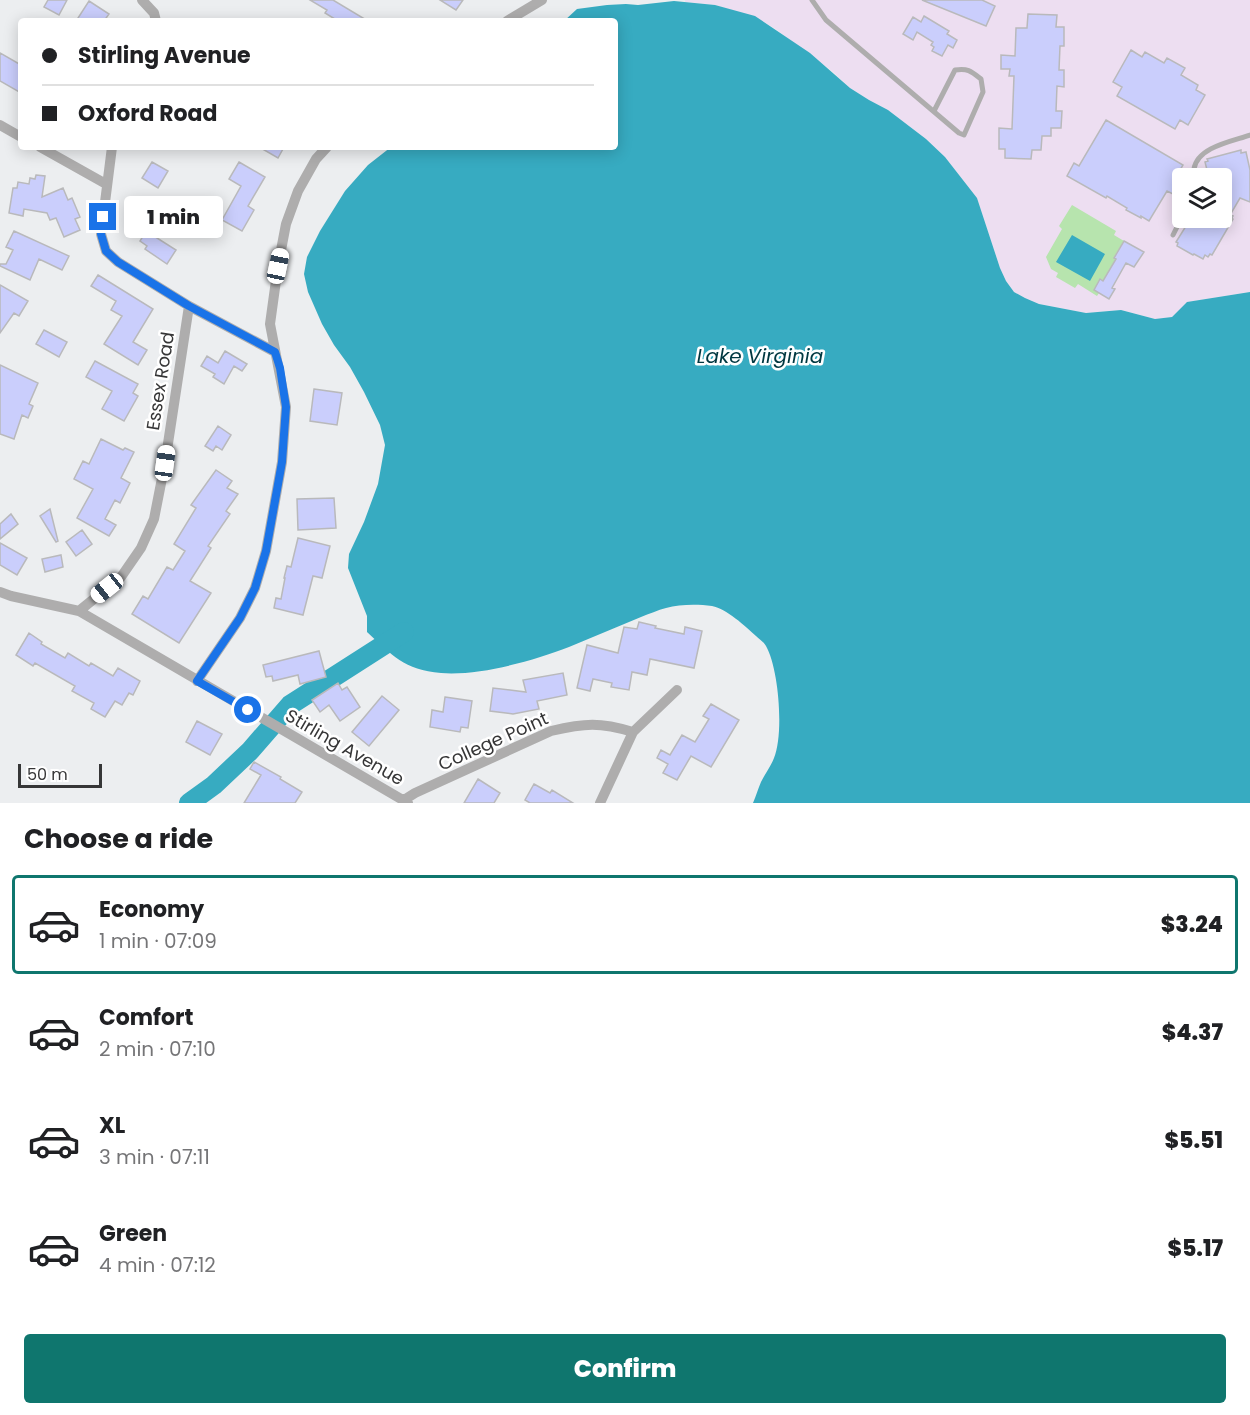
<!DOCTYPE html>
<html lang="en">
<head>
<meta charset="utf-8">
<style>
  :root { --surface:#fff; --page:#f6f6f6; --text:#202124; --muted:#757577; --line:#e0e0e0; --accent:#0f766e }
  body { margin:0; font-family:Poppins,sans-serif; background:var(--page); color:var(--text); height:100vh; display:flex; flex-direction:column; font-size:22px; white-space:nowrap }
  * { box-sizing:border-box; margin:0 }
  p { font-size:20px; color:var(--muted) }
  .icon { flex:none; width:33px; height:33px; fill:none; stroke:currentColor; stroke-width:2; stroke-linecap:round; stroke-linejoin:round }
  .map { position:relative; height:803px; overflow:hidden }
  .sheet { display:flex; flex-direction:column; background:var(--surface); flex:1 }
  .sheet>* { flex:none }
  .banner { position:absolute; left:18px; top:18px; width:600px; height:132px; border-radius:6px; box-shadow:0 3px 15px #0003; display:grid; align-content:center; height:132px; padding:0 24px; background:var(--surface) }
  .fabs { position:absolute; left:1172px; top:168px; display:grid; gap:12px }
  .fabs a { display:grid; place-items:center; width:60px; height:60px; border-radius:6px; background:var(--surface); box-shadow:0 3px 15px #0003; font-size:30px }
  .scale { position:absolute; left:18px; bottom:15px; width:84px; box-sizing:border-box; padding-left:6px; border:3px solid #363637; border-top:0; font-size:16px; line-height:21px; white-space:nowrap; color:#363637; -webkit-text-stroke:4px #fff; paint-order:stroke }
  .end { position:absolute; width:27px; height:27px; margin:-14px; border:8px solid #1a73e8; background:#fff; box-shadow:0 0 0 3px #fff }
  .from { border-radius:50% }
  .bubble { position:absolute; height:42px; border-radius:6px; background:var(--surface); box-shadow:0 3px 15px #0003; font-size:20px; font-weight:800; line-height:42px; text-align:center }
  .car { position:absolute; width:18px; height:36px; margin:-18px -9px; border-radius:8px; box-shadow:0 0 4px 2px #0007; background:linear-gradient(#fff 24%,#345 0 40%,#fff 0 76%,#345 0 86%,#fff 0) }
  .banner b { display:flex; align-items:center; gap:21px; height:57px; font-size:22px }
  .banner b+b { border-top:2px solid var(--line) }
  .banner i { width:15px; height:15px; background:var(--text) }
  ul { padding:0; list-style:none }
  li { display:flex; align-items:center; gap:18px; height:99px; margin:0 12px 9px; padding:0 12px; border:3px solid transparent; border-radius:6px }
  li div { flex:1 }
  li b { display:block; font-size:22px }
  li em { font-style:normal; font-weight:800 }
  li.on { border-color:var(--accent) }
  li>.icon { width:54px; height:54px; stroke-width:1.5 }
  h2 { padding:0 24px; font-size:27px; line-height:72px }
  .primary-button { display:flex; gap:12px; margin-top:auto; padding:12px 24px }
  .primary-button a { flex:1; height:69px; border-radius:6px; background:var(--accent); color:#fff; font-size:24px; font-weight:800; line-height:69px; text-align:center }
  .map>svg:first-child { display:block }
  .education { fill:#eddef1; fill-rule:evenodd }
  .green { fill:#b7e4ae }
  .water { fill:#37abc1 }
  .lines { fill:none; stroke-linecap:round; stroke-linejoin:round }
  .river { stroke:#37abc1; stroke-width:20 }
  .building { fill:#cacefc; stroke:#b9b9bb; stroke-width:1.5 }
  .lane { stroke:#aeadad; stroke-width:5 }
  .street { stroke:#aeadad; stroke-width:10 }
  .route { stroke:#1a73e8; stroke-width:8 }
  .labels { text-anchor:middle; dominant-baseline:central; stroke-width:5; stroke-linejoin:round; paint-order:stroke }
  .street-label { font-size:18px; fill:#363637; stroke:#fff }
  .water-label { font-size:20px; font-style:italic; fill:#013841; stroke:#fff }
</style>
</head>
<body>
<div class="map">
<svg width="1250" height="803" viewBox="0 0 1250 803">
  <rect width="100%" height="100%" fill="#eceef0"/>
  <path class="education" d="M685,0H1250V292L1188,302L1172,317L1155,319L1121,310L1086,313L1039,304L1025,298L1014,292L1006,281L1000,268L977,198L945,157L926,139L888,110L869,100L850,88L832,71L774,28L755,17L715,5L685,2ZM1182,178H1221V218H1182Z"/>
  <path class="green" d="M1072,205L1116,231L1114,235L1124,241L1114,257L1116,259L1103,281L1094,290L1099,293L1097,296L1078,284L1075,288L1056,277L1058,273L1051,269L1046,257L1062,229L1059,226Z"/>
  <path class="water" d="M674,1L715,5L755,16L810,53L850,88L869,100L888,110L926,139L945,157L977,198L1000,268L1006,281L1014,292L1025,298L1039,304L1086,313L1121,310L1155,319L1172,317L1187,302L1250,292V803H753C756,796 758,789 761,782C765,774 771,766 774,758C784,734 779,669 766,646C764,642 760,640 756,636C745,626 727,609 712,606C698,604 680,604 666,608C658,610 649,614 641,617C617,627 593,637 569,647C533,661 479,676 441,673C404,670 392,655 367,632V616L348,568L349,554L364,522L378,484L385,445L380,425L364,392L350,367L334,345L322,324L308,292L304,274L307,257L320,231L345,191L368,165L391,147H615V21H564L577,9L607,5L626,4L638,5Z
    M1072,235L1105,254L1090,281L1056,262Z"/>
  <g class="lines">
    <path class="river" d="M189,803L214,785L250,751L290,705L404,632"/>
  </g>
  <path class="building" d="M48,0H67L59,15L44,7Z
    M310,0H333L368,21H338L325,13L327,10Z
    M440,0H463L456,10Z
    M922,0H982L995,6L986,26Z
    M89,1L109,14L104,21H83L78,18Z
    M1028,14L1057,15L1056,27H1064V46H1060L1059,70H1064V87L1057,86L1056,111H1062L1061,128H1051V136H1042L1041,150H1032L1031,159L1005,158V149H999V128L1012,129L1014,76H1009L1010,69H1001V55L1015,56L1016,28H1027Z
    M924,16L949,31L947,34L957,40L953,48L948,45L942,56L932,51L934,47L931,45L933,42L917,32L913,40L903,34L913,17L921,22Z
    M1131,50L1142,57L1145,52L1164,63L1167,58L1185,68L1181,75L1198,85L1196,90L1205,95L1188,125L1180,120L1175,129L1117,96L1122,87L1113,82Z
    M0,53L21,65V93L0,81Z
    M1106,120L1183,165L1176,177L1182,180V188L1177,196L1167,191L1149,221L1141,216V218L1126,210L1127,208L1107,196L1106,198L1067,176L1074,163L1079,166Z
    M259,147H284L278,158Z
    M1241,150V153L1246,152L1250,170V202L1240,198L1230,215L1233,216L1232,218L1233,219L1212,255L1210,254L1208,257L1205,255L1203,259L1194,254L1193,255L1177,246L1178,243L1176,242L1191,218H1221V178H1209L1205,162L1208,161L1207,159Z
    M152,162L168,171L158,188L142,178Z
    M239,162L265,177L248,206L254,210L242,231L222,220L241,186L229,179Z
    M36,175L45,176L42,197L63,188L68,200L72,198L80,217L75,219L80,230L64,237L56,218L50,220L47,213L24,209L23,216L9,213L13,188H17L18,182L29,184L30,178L35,179Z
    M14,231L69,256L62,270L39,259L30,280L0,266V264H6L13,250L6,247Z
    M146,231L176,250L167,264L145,249L147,246L140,241Z
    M1124,241L1144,252L1134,267L1126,263L1112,288L1115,289L1109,299L1094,290L1100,279L1103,281L1116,259L1114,258Z
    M98,275L153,309L133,342L147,350L138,365L104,344L122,316L111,310L116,301L91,286Z
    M0,285L28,301L19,316L14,313L0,333Z
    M44,330L67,342L59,357L36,344Z
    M225,351L247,364L242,371L234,366L224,384L213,377L215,374L201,366L207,356L218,363Z
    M95,361L138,384L133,393L138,396L124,421L102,409L112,391L86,377Z
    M0,365L38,383L29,404L33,406L28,418L22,415L14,439L0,434Z
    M314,389L342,393L337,425L310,421Z
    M218,426L231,435L222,450L216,446L213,451L205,446Z
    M101,439L123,450L125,448L134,452L121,478L130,483L120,503L115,500L105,519L116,525L109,536L77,518L93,489L74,479L83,461L89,464Z
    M216,470L232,481L227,488L238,494L226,511L230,514L208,546L211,548L190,581L211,593L179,643L132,614L143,596L148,599L167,567L173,570L185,551L174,544L196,508L191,505Z
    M334,498L336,528L298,530L297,499Z
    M50,509L58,541L56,542L40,516Z
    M11,514L18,524L0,539V524Z
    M82,530L92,544L76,556L66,542Z
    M298,538L330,546L322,578L313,576L303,615L274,608L276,598L281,599L285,578H284L287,566L291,567Z
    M0,543L27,558L17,575L0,565Z
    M61,555L63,567L45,572L42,559Z
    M639,622L656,626L655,628L684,634L685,627L702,631L694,668L650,659L647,675L632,672L629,690L611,687L612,683L593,679L590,691L577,688L587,645L618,653L624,627L637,629Z
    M29,633L42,642L41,644L65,658L68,653L89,666L91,663L113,676L118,668L140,681L133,695L129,693L122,705L115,701L105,717L91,709L94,703L72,691L75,686L35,663L33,666L16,655Z
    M319,651L326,677L300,684L298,675L273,681L272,676L266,677L263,665Z
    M563,673L567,695L537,701L539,709L513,714L490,711L493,688L526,692L523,680Z
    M338,683L342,690L347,687L360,707L340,721L329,705L320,712L312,700Z
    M382,696L399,710L369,746L352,732Z
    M445,697L472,701L468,728L461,727L460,732L430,727L432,710L443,712Z
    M711,704L739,720L711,767L691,756L677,780L663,773L668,764L657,758L661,750L670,755L682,735L695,742L709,719L703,716Z
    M197,721L222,734L210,755L186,742Z
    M254,762L281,777L280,779L302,792L295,803H244L261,775L250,769Z
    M478,779L500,793L494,803H464Z
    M534,784L550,793L552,790L573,803H530L525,800Z"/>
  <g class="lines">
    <path class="lane" d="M812,0L826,20L959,133L964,135L983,92L981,79C971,71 968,68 955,70L934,111
      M1195,178C1195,175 1194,172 1194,169C1197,147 1233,141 1250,135
      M1173,235L1182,217"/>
    <path class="street" d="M142,0L154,13L156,21
      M507,21L542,0
      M0,125L21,137
      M40,147L106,184
      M112,147L101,234L106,251L118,262L189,306L275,352
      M0,592L11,596L79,611L408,803
      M79,611L121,577L141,548L154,519L165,463L189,306
      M197,681L240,618L255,588L266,551L282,462L286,407L270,324L278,266L286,224L298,191L316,159L327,147
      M403,803L404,800L415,793L551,731C585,723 600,722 633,732
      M600,803L633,732L677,690"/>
  </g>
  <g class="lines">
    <path class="route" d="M103,217L101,234L106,251L118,262L189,306L275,352L280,368L286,407L282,462L266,551L255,588L240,618L197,681L248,710"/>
  </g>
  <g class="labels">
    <g class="street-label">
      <text transform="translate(160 381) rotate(-81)">Essex Road</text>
      <text transform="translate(493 741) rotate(-24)">College Point</text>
      <text transform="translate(345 747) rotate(30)">Stirling Avenue</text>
    </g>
    <g class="water-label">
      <text x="760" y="356">Lake Virginia</text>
    </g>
  </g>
</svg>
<div class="fabs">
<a><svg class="icon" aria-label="layers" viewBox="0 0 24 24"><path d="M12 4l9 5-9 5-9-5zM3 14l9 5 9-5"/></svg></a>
</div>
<div class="scale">50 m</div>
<i class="end from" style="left:248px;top:710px"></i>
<i class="end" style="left:103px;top:217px"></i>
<div class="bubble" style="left:124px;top:196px;width:99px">1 min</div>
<i class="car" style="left:278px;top:266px;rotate:12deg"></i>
<i class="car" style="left:165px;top:463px;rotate:8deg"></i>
<i class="car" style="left:107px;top:588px;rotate:231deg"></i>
<div class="banner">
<b><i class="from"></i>Stirling Avenue</b>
<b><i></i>Oxford Road</b>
</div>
</div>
<section class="sheet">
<h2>Choose a ride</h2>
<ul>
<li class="on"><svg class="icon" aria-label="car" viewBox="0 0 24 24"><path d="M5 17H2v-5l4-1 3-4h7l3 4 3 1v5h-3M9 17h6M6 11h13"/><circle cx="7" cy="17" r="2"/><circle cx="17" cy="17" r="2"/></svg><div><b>Economy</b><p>1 min · 07:09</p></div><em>$3.24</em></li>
<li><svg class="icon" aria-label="car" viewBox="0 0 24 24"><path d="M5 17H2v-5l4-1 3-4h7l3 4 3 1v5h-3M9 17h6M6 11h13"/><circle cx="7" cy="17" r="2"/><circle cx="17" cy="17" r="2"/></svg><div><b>Comfort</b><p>2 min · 07:10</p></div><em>$4.37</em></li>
<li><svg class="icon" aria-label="car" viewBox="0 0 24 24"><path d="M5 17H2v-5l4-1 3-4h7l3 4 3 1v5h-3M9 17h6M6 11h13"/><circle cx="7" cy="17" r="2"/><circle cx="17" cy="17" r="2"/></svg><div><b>XL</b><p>3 min · 07:11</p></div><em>$5.51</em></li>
<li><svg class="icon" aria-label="car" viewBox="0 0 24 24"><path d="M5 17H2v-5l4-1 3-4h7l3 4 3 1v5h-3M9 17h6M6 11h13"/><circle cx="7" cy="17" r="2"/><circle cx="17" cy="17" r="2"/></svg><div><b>Green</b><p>4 min · 07:12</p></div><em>$5.17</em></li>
</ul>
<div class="primary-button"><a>Confirm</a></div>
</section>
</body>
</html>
